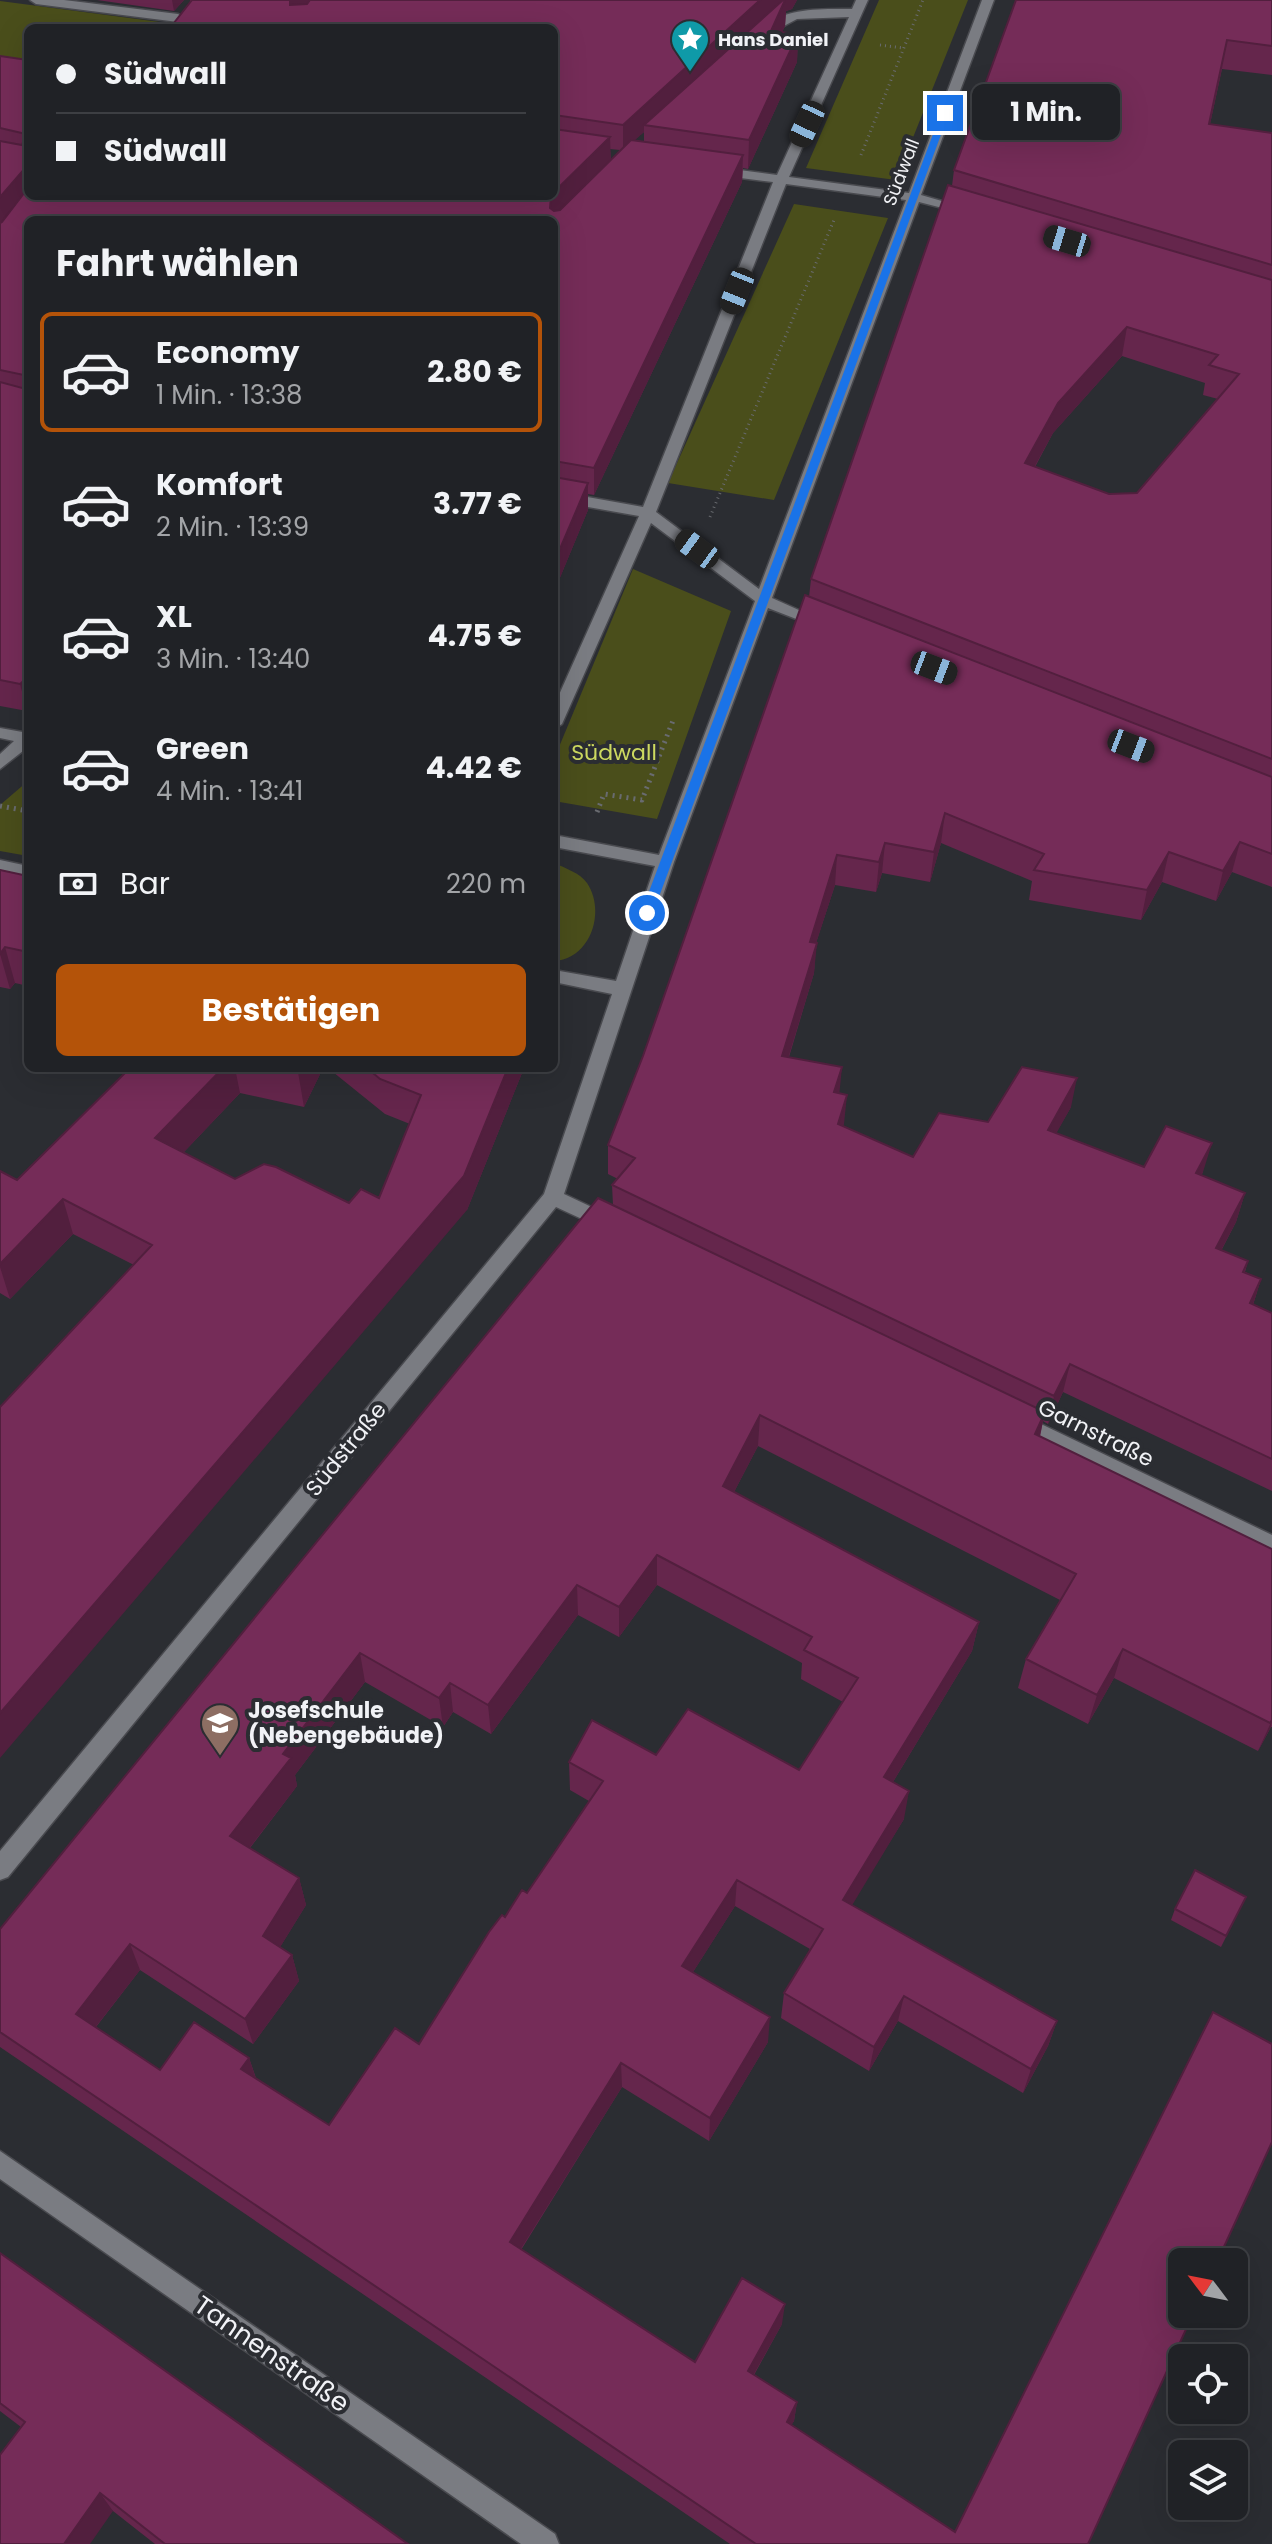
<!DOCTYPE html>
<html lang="de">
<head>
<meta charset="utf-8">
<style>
  :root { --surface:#202226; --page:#2d2f32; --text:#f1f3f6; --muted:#a2a4a7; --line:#3d3f43; --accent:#b45309 }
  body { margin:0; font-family:Poppins,sans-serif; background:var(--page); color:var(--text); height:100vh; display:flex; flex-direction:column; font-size:30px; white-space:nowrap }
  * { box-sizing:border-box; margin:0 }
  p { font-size:26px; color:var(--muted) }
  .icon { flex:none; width:44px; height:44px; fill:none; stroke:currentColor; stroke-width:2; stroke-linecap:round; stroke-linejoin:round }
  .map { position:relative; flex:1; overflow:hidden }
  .drawer { position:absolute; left:24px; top:216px; width:534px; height:856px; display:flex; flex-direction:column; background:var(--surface); border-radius:12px; box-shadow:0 8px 32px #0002,0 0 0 2px var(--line) }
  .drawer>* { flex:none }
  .hud { position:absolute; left:24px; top:24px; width:534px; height:176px; border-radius:12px; box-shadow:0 8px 32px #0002,0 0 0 2px var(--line); display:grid; align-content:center; height:176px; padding:0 32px; background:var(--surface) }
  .needle { width:52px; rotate:302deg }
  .controls { position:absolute; left:1168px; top:2248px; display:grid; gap:16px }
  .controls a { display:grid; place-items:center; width:80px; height:80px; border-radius:12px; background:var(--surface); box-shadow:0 8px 32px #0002,0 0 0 2px var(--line); font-size:40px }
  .end { position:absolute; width:36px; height:36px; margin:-18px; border:10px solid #1a73e8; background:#fff; box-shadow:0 0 0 4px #fff }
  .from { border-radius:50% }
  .bubble { position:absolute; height:56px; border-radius:12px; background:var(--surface); box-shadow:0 8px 32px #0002,0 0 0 2px var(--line); font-size:26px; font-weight:700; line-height:56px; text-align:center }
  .car { position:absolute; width:24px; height:48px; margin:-24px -12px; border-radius:10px; box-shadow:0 0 6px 2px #0007; background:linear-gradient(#222 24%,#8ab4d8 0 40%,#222 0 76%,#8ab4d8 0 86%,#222 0) }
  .hud b { display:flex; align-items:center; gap:28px; height:76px; font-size:30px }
  .hud b+b { border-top:2px solid var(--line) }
  .hud i { width:20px; height:20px; background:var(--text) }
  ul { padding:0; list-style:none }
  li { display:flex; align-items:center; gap:24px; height:120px; margin:0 16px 12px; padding:0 16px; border:4px solid transparent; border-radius:12px }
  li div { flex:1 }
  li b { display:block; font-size:30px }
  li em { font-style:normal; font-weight:700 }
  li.selected { border-color:var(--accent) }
  li>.icon { width:72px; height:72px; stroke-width:1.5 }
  h2 { padding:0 32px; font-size:36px; line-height:96px }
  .pay { display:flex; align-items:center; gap:20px; height:88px; padding:0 32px; font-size:30px }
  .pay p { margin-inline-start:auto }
  .cta { display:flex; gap:16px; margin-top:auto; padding:16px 32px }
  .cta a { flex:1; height:92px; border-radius:12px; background:var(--accent); color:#fff; font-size:32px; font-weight:700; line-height:92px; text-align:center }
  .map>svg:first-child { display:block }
  .green { fill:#4a4e1b }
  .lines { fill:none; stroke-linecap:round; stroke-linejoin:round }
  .minor-casing { stroke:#494a4f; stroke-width:3 }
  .path-far1 { stroke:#696b70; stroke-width:3; stroke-dasharray:1 4; stroke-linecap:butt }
  .path { stroke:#696b70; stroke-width:5; stroke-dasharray:2 5; stroke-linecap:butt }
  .minor { fill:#7a7c82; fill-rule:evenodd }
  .wall { fill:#65264c; fill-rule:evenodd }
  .shaded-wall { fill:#521f3e }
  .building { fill:#752c58; stroke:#521f3e; stroke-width:2; fill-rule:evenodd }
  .route { fill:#1a73e8 }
  .labels { text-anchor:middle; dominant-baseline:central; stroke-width:8; stroke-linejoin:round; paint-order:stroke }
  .far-poi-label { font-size:18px; font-weight:bold; fill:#f1f2f6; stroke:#2b2d32; text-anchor:start }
  .far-street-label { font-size:18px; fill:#f1f2f6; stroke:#2b2d32 }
  .park-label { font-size:22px; fill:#cdd960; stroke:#2b2d32 }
  .street-label { font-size:22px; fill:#f1f2f6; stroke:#2b2d32 }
  .poi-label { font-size:22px; font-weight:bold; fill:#f1f2f6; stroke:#2b2d32; text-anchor:start }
  .near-street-label { font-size:26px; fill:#f1f2f6; stroke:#2b2d32 }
</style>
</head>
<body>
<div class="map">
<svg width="1272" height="2544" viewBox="0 0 1272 2544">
  <rect width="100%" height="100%" fill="#2b2d32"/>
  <path class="green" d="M879,0H968L896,180L806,168Z
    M0,1L160,22L155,28H28V73L0,70Z
    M794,204L888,218L774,500L668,483Z
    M633,569L731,611L657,819L554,801V759Z
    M28,781V856L0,851V805Z
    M554,863C565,868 580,873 587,883C606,911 591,959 554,961Z"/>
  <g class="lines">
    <defs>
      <path id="minor" d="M30,0H64L178,14L184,18L178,22L36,4Z
        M856,0H868L789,177L909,193L982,0H994L921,195L973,210L966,214L919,202L772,598L830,624L822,629L768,608L674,862L564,1194L617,1219L620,1224L617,1229L610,1232L556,1207L8,1877L0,1880V1851L544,1194L612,994L554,982V970L616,981L655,866L554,847V835L659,855L755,601L651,523L562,724L554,729V706L639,516L554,501V491L643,507L773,182L717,175L710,171L717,167L777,175L849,17L797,19L767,35L757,32C782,7 819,9 852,9ZM786,184L906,200L759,589L656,512Z
        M0,728L28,733V747L0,769V754L14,741L0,738Z
        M0,860L28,866V878L0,872Z
        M1016,1412L1272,1535V1554L1009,1427L1006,1421L1009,1415Z
        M0,2151L555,2534L559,2544H521L0,2179Z"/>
    </defs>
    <use href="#minor" class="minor-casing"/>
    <path class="path-far1" d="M880,45L903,48
      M861,155L923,0
      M710,517L834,220"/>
    <path class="path" d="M0,806L28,811
      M597,812L604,794L642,800L674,718"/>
    <use href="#minor" class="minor"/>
  </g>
  <path class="wall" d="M97,0H184L174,11Z
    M190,0H797L792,9L786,11L785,26L782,32L798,34L797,62L748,169L743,168L742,182L594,495L588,494V510L554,592V220H28V710L27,711L0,706V56L28,60V196H554V28L190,3ZM644,132V142L634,140ZM610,149L620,150L611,160Z
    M1272,0V75L1222,69L1210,124L1272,133V887L1232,872L1216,901L1162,882L1141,920L1029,900L1032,881L941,843L930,882L882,873L876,892L835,885L816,943L814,973L789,1057L839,1094L843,1127L913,1157L988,1122L1071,1107L1056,1133L1144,1167L1203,1172L1201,1176L1245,1193L1236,1222L1221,1251L1248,1261L1245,1272L1261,1279L1253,1305L1272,1313V1491L1063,1392L1048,1424L1043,1421L1040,1437L1272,1549V1727H1271L1258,1751L1114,1678L1088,1724L1018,1688L1026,1659L1060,1600L758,1446L734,1492L979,1622L972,1651L893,1782L904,1819L851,1905L1057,2021L1048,2046L1023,2093L898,2021L869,2071L781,2018L784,1993L810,1949L735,1906L693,1972L768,2042L709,2141L622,2087L521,2250L695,2362L782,2324L754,2375L797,2402L794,2421L791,2425L955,2532L1088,2544H730L0,2047V1929L613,1205L612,1185L618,1179L608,1174V1145L643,1056L809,597L811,579L952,186L954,170ZM1122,356L1205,383L1203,395L1218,399L1137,493L1109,494L1035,467L1053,433ZM657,1585L802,1663L801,1679L843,1702L799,1770L656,1755L569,1762L570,1790L589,1801L527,1893L505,1917L419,2044L329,2125L256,2078L249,2058L160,2070L96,2027L140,1970L253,2044L299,1981L292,1955L280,1947L306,1905L299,1878L250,1848L297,1786L295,1775L365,1682L443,1727L453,1712L491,1734L578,1615L619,1637Z
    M0,870L28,876V986L15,983L10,989L0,987Z
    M130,1068H323L304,1107L240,1093L183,1153L235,1179L349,1203L379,1198L410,1124L385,1114L328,1068H524L467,1210L134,1265L73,1234L10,1299L0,1293V1171L17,1180Z
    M1246,1897L1221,1947L1171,1920L1175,1909Z
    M0,2253L408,2544H155L113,2511L21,2427L0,2411Z"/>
  <path class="shaded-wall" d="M172,0H184L174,11Z
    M290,0H312L293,26Z
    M760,0H797L792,9L786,11L785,26L770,59L644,125V132L623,151V125Z
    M798,34L797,62L748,169L749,140Z
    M610,137L611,163L551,220V196H554V192Z
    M743,155L742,182L594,495V468Z
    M26,167L28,178V196L0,230V197Z
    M1127,327L1122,356L1053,433L1020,493L1025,463L1058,403Z
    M588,483V510L554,592V563Z
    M28,677V710L27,711L20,684Z
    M945,813L941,843L930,882L934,852Z
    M1240,842L1232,872L1216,901L1223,871Z
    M885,843L882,873L876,892L879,862Z
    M1169,852L1162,882L1141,920L1147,890Z
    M837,855L835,885L807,971L810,942Z
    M817,943L814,973L780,1085L782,1056Z
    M5,947L15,983L10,989L0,954Z
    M842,1067L839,1097L834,1092Z
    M223,1068H235L240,1093L164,1173L155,1138Z
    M300,1068H323L304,1107L298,1072Z
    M508,1068H524L467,1210L0,1758V1713Z
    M1077,1078L1071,1107L1042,1159L1048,1130Z
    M847,1095L844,1124L835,1153L838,1124Z
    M1212,1143L1203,1172L1188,1202L1196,1173Z
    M1245,1193L1236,1222L1207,1277L1216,1248Z
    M63,1199L73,1234L10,1299L0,1267V1264Z
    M1261,1279L1252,1308L1250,1303Z
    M1070,1364L1063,1392L1048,1424L1054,1396Z
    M1045,1412L1038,1444L1035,1434Z
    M760,1415L758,1446L721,1517L723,1486Z
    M657,1555V1585L619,1637V1607Z
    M577,1585L578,1615L491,1734L488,1705Z
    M979,1622L972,1651L879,1805L884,1777Z
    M1123,1649L1114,1678L1088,1724L1097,1695Z
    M360,1653L365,1682L295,1775L297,1786L238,1863L230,1836L283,1754Z
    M450,1683L453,1712L443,1727L439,1698Z
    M1272,1720L1271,1727L1258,1751Z
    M909,1791L904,1819L839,1927L843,1900Z
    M299,1878L306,1905L271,1962L263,1936Z
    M737,1880L735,1906L681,1991L682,1966Z
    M130,1944L140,1970L87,2038L76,2014Z
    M292,1955L299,1981L253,2044L245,2019Z
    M904,1996L898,2021L869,2071L874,2047Z
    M770,2017L768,2042L709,2141L710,2118Z
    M1057,2021L1048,2046L1023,2093L1031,2069Z
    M249,2058L257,2082L241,2069Z
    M621,2063L622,2087L512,2263L510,2242Z
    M785,2304L782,2324L745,2390L748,2371Z
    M797,2402L794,2421L783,2440L787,2422Z
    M100,2493L113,2511L90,2544H64Z"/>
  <path class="building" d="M192,0H290V5L307,4L310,0H760L623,125L554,115V28H170Z
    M783,0H785L771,31L798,34L749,140L644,125Z
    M1016,0H1272V46L1227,40L1209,124L1272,133V265L954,170Z
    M0,56L28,60V167H26L0,197V141L22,145L26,134L0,128Z
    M554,129L610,137L554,192Z
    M631,140L743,155L594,468L554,461V220H28V677L20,684L0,680V382L22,388L25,385L24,375L0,370V223L2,222L28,188V196H551L550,208L554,211L560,210Z
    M948,185L1272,280V759L811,579ZM1127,327L1218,355L1209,365L1239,374L1137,493L1109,494L1025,463L1058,403Z
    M554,477L588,483L554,563Z
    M805,595L1272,777V854L1240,842L1223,871L1169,852L1147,890L1034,870L1044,854L945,813L934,852L885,843L879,862L837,855L810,942L817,943L782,1056L842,1067L834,1092L847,1095L838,1124L913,1157L939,1113L988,1122L1022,1067L1077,1078L1048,1130L1144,1167L1166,1126L1212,1143L1196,1173L1245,1193L1216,1248L1248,1261L1243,1272L1261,1279L1250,1303L1272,1313V1459L1070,1364L1054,1396L612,1185L635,1158L608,1145L643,1056Z
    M0,870L28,876V952L5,947L0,954Z
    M130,1068H223L155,1138L235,1179L264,1164L276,1167L349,1203L361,1189L379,1198L421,1095L380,1079L367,1068H508L464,1176L0,1713V1407L152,1245L63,1199L0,1264V1171L17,1180Z
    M281,1068H300L298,1072Z
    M598,1198L1045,1412L1035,1434L1272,1549V1720L1270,1723L1123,1649L1097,1695L1026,1659L1076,1574L760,1415L723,1486L979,1622L884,1777L909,1791L843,1900L1057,2021L1031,2069L904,1996L874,2047L784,1993L823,1929L737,1880L682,1966L770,2017L710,2118L621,2063L510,2242L695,2362L742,2278L785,2304L748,2371L797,2402L787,2422L955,2532L1213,2012L1272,2044V2142L1217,2262H1182V2314H1193L1088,2544H756L0,2032V1929ZM657,1555L812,1637L804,1650L858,1678L799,1770L688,1709L656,1755L592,1720L569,1762L603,1781L527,1893L522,1890L505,1917L502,1915L489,1932L419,2044L395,2028L329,2125L241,2069L249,2058L194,2022L160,2070L76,2014L130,1944L245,2019L292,1955L263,1936L299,1878L230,1836L291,1758L283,1754L360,1653L439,1698L450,1683L488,1705L577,1585L619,1607Z
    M1195,1870L1246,1897L1226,1936L1175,1909Z
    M0,2253L408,2544H165L100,2493L64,2544H0V2455L25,2422L0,2403Z"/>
  <path class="route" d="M945,110L949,113L653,913L643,915L641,913L941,113Z"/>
  <defs>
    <symbol id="sight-pin" viewBox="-11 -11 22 30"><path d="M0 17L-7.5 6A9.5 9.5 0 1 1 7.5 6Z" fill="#0f9aa8" stroke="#2b2d32"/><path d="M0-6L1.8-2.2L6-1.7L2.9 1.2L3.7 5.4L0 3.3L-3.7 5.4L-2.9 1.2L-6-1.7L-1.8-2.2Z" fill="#fff"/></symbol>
    <symbol id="school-pin" viewBox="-11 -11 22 30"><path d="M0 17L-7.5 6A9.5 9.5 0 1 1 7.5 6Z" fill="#8d6e63" stroke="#2b2d32"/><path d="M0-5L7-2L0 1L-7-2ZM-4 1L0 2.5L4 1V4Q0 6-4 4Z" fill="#fff"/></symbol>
  </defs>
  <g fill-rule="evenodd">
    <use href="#sight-pin" x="668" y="17" width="44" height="60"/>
    <use href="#school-pin" x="198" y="1701" width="44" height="60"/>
  </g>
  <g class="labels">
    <g class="far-poi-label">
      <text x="718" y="39">Hans Daniel</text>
    </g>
    <g class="far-street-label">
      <text transform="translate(901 172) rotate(-69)">Südwall</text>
    </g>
    <g class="park-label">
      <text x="614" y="752">Südwall</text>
    </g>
    <g class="street-label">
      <text transform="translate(1096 1433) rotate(26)">Garnstraße</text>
      <text transform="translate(346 1449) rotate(-51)">Südstraße</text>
    </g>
    <g class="poi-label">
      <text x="248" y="1710">Josefschule<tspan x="248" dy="25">(Nebengebäude)</tspan></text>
    </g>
    <g class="near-street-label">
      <text transform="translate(272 2354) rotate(35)">Tannenstraße</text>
    </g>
  </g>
</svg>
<div class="controls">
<a><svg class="needle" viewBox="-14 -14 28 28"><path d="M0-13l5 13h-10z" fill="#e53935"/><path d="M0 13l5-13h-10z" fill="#a2a4a7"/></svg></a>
<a><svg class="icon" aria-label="locate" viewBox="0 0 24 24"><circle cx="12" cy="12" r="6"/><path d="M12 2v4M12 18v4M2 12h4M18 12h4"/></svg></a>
<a><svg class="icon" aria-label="layers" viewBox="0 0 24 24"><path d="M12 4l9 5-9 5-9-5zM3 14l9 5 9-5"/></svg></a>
</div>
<i class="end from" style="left:647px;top:913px"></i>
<i class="end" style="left:945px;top:113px"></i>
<div class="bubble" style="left:972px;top:84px;width:148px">1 Min.</div>
<i class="car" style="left:807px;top:124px;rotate:205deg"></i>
<i class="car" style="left:1067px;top:241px;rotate:287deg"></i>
<i class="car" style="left:737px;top:291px;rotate:202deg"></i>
<i class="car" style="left:697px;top:549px;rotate:306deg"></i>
<i class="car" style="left:934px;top:668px;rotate:111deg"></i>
<i class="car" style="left:1131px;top:746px;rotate:111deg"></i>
<div class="hud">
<b><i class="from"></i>Südwall</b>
<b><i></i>Südwall</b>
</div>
<section class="drawer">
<h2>Fahrt wählen</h2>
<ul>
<li class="selected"><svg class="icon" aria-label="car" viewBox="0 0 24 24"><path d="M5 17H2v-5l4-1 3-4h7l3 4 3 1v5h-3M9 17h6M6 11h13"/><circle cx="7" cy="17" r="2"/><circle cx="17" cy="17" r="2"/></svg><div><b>Economy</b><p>1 Min. · 13:38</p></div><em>2.80 €</em></li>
<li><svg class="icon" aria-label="car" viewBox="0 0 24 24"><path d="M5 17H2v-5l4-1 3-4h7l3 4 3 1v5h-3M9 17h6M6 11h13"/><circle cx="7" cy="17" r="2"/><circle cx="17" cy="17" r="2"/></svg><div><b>Komfort</b><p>2 Min. · 13:39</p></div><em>3.77 €</em></li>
<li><svg class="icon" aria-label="car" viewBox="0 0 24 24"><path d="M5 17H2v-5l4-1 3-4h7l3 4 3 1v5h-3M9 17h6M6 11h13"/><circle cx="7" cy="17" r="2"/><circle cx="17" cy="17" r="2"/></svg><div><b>XL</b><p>3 Min. · 13:40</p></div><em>4.75 €</em></li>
<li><svg class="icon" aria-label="car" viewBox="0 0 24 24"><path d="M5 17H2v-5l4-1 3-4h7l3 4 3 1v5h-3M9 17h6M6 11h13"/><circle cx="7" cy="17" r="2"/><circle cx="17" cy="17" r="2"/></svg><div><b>Green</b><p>4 Min. · 13:41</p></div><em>4.42 €</em></li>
</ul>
<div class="pay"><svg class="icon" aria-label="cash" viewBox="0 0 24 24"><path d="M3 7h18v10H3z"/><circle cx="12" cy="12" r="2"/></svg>Bar<p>220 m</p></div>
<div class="cta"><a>Bestätigen</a></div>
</section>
</div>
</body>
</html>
